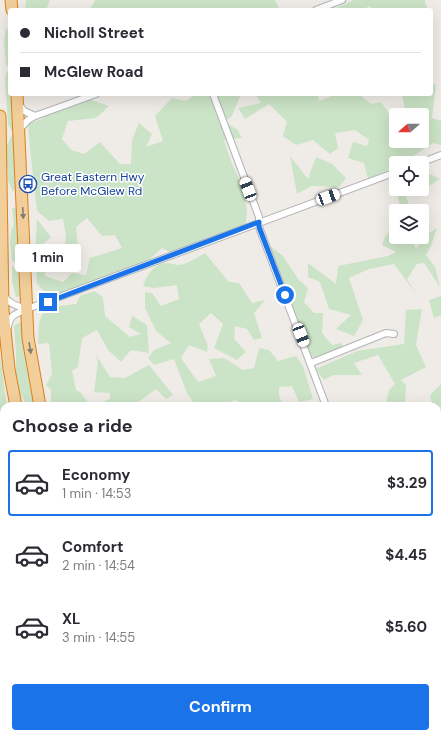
<!DOCTYPE html>
<html lang="en">
<head>
<meta charset="utf-8">
<style>
  :root { --surface:#fff; --page:#f7f7f7; --text:#2b2b33; --muted:#7c7c81; --line:#e1e1e2; --accent:#1a73e8 }
  body { margin:0; font-family:"DM Sans",sans-serif; background:var(--page); color:var(--text); height:100vh; display:flex; flex-direction:column; font-size:15px; white-space:nowrap }
  * { box-sizing:border-box; margin:0 }
  p { font-size:13px; color:var(--muted) }
  .icon { flex:none; width:22px; height:22px; fill:none; stroke:currentColor; stroke-width:2; stroke-linecap:round; stroke-linejoin:round }
  .map { position:relative; flex:1; overflow:hidden }
  .panel { position:absolute; left:0px; top:402px; width:441px; height:336px; display:flex; flex-direction:column; background:var(--surface); border-radius:12px 12px 0 0; box-shadow:0 4px 16px #0002 }
  .panel>* { flex:none }
  .hud { position:absolute; left:8px; top:8px; width:425px; height:88px; border-radius:4px; box-shadow:0 4px 16px #0002; display:grid; align-content:center; height:88px; padding:0 12px; background:var(--surface) }
  .needle { width:26px; rotate:249deg }
  .buttons { position:absolute; left:389px; top:108px; display:grid; gap:8px }
  .buttons a { display:grid; place-items:center; width:40px; height:40px; border-radius:4px; background:var(--surface); box-shadow:0 4px 16px #0002; font-size:20px }
  .end { position:absolute; width:18px; height:18px; margin:-9px; border:5px solid #1a73e8; background:#fff; box-shadow:0 0 0 2px #fff }
  .from { border-radius:50% }
  .bubble { position:absolute; height:28px; border-radius:4px; background:var(--surface); box-shadow:0 4px 16px #0002; font-size:13px; font-weight:700; line-height:28px; text-align:center }
  .car { position:absolute; width:12px; height:24px; margin:-12px -6px; border-radius:5px; box-shadow:0 0 3px 1px #0007; background:linear-gradient(#fff 24%,#345 0 40%,#fff 0 76%,#345 0 86%,#fff 0) }
  .hud b { display:flex; align-items:center; gap:14px; height:38px; font-size:15px }
  .hud b+b { border-top:1px solid var(--line) }
  .hud i { width:10px; height:10px; background:var(--text) }
  ul { padding:0; list-style:none }
  li { display:flex; align-items:center; gap:12px; height:66px; margin:0 8px 6px; padding:0 4px; border:2px solid transparent; border-radius:4px }
  li div { flex:1 }
  li b { display:block; font-size:15px }
  li em { font-style:normal; font-weight:700 }
  li.selected { border-color:var(--accent) }
  li>.icon { width:36px; height:36px; stroke-width:1.5 }
  h2 { padding:0 12px; font-size:18px; line-height:48px }
  .cta { display:flex; gap:8px; margin-top:auto; padding:8px 12px }
  .cta a { flex:1; height:46px; border-radius:4px; background:var(--accent); color:#fff; font-size:16px; font-weight:700; line-height:46px; text-align:center }
  .map>svg:first-child { display:block }
  .green { fill:#cbe3c6 }
  .lines { fill:none; stroke-linecap:round; stroke-linejoin:round }
  .street-casing { stroke:#b2b4b7; stroke-width:8 }
  .highway-casing { stroke:#dd8018; stroke-width:13 }
  .path { stroke:#a2c9a8; stroke-width:1; stroke-dasharray:4 2; stroke-linecap:butt }
  .street { stroke:#fff; stroke-width:6 }
  .highway { stroke:#f2ce9a; stroke-width:11 }
  .oneway { fill:#837d72 }
  .route { stroke:#1a73e8; stroke-width:5 }
  .labels { text-anchor:middle; dominant-baseline:central; stroke-width:3; stroke-linejoin:round; paint-order:stroke }
  .transit-label { font-size:12px; fill:#164399; stroke:#fff; text-anchor:start }
</style>
</head>
<body>
<div class="map">
<svg width="441" height="738" viewBox="0 0 441 738">
  <rect width="100%" height="100%" fill="#efece7"/>
  <path class="green" d="M26,0H50L46,10H25Z
    M95,0H275L280,10H80L90,9Z
    M354,0H425V3L429,10H372L370,6L361,10H335L334,9Z
    M6,27L10,34L9,67L6,65L4,41Z
    M7,71L10,74V94H15L17,185L13,192L8,181V173L6,161L7,145L13,133L8,124L5,77Z
    M431,83L436,85L432,118L441,121V145L433,143L404,162L396,163V166L368,179L364,163L348,158L353,142L367,146L369,140L355,130L335,133L338,148L330,154L313,140L296,145L283,136L287,122L269,104L245,119L238,108L261,103L255,94H321L318,95L319,101L337,94H359L371,104L381,102L392,118L396,116V141H422V115H397L405,109L402,94H431Z
    M196,94H241L232,116L224,122L238,130L242,138L224,140L231,161L242,186L247,209L246,224L172,253L162,248L151,258L116,274L69,292L47,294L37,284L35,254L37,219L51,237L42,245L57,256L45,273V276L63,282L72,273L86,275L90,258L122,248L115,235L102,236L87,218L76,227L79,258L64,254L66,235L63,219L49,221L37,211C34,182 30,153 28,124L41,119L49,114L74,105L81,95L91,100L109,106L96,118L68,121L62,139L71,150L84,154L100,142L120,164H131L132,140L139,123L152,134L146,147L163,141L155,116L172,98L186,101Z
    M290,156L308,179L316,157L332,164L346,178L339,187L311,186L297,194Z
    M422,170L440,179L424,189H422Z
    M396,182V189H412L405,194L411,211H402L398,197L389,191L394,183Z
    M12,208H20L22,256L19,260L12,262L10,242L11,231L14,224Z
    M395,224H396V237H411L416,249L425,236L437,228L431,246L426,255L435,267L440,287L424,263L417,264L407,279L417,295L394,264L369,269L349,278L363,320L354,336L336,329L351,315L329,309L320,282L308,277V263L336,284L338,266L388,256L396,252L382,245L385,237Z
    M264,242L282,255L299,280L308,288L304,302L314,313H323L322,333L332,345L342,343L343,351L330,360L304,356Z
    M205,253L229,282L239,283L252,303L265,300L254,313L262,338L254,340L247,329L235,326L234,339L246,352L237,360L214,348L223,324L211,313L199,324L208,346L207,352L189,345L181,358L198,382L216,376L209,359L224,358L243,370L254,368L259,348L269,350L278,361L296,356L303,366L313,399L299,402L292,386L279,387V396L284,406H266L264,403C253,408 246,405 235,400L220,406H196L187,393L174,359L154,365L148,358L154,350L171,343L156,331L145,308V292L152,293L161,306L179,299L177,285L154,288L143,286C147,275 154,263 167,263C171,263 175,265 179,265C188,264 198,257 205,253Z
    M12,266L23,274L25,295L16,297L12,282Z
    M94,291L103,297L105,316L130,337L141,334L129,327L132,316L147,325L149,353L131,350L121,362L108,350L97,330L82,338L78,367L72,371L76,390L80,392L91,406L110,399V393L94,392L98,362L96,355L110,377L125,378L149,365L173,395L166,399L156,389L133,406H51V390L46,385L52,374L49,343L38,344L39,324L42,314L60,306L76,304L80,296Z
    M441,296V315L434,318L429,300Z
    M422,309L416,345L426,367L401,380L406,385L405,406H393L386,403L389,390L395,384L378,355L354,363L362,375H333L324,380L316,369L357,351L404,344L406,310Z
    M20,322L24,327L26,365L34,406H26L24,400L16,386V352L14,326Z
    M0,355L7,406H4V734H108L109,738H0Z
    M441,384V407L432,404L430,395Z"/>
  <g class="lines">
    <defs>
      <path id="street" d="M316,10L342,0
        M213,94L259,217V227L326,406
        M19,104L24,111L35,116
        M19,130L28,120L35,116L96,94
        M420,163L441,155
        M4,295C8,304 18,306 27,309
        M8,327C10,314 16,314 27,309L396,172
        M311,363L386,333L394,334
        M0,546L4,543
        M437,698L441,709
        M437,725L441,721
        M0,726L2,738
        M420,738L425,734"/>
      <path id="highway" d="M11,0L12,10
        M17,94L28,338L40,406
        M0,116L3,310L9,369L16,406
        M119,734L120,738
        M144,734L145,738"/>
    </defs>
    <use href="#street" class="street-casing"/>
    <use href="#highway" class="highway-casing"/>
    <path class="path" d="M0,446L4,453
      M0,569L4,576
      M54,734L55,738
      M89,734L90,738"/>
    <use href="#street" class="street"/>
    <use href="#highway" class="highway"/>
  </g>
  <defs><path id="oneway-solid" d="M-6-.8H1V-3.2L6.5 0L1 3.2V.8H-6Z"/></defs>
  <g class="oneway">
    <use href="#oneway-solid" transform="translate(23 213) rotate(87)"/>
    <use href="#oneway-solid" transform="translate(30 348) rotate(81)"/>
  </g>
  <g class="lines">
    <path class="route" d="M48,302L259,222V227L285,295"/>
  </g>
  <defs>
    <symbol id="bus-ring" viewBox="-11 -11 22 22"><circle r="9.5" fill="#fff" stroke="#1a4fb4" stroke-width="1.5"/><path d="M-5-6H5V4H4V6H2V4H-2V6H-4V4H-5ZM-3.5-4V0h7V-4ZM-3.5 1.2v1.5H-2V1.2ZM2 1.2v1.5H3.5V1.2Z" fill="#1a4fb4"/></symbol>
  </defs>
  <g fill-rule="evenodd">
    <use href="#bus-ring" x="18" y="174" width="20" height="20"/>
  </g>
  <g class="labels">
    <g class="transit-label">
      <text x="41" y="177">Great Eastern Hwy<tspan x="41" dy="14">Before McGlew Rd</tspan></text>
    </g>
  </g>
</svg>
<div class="buttons">
<a><svg class="needle" viewBox="-14 -14 28 28"><path d="M0-13l5 13h-10z" fill="#e53935"/><path d="M0 13l5-13h-10z" fill="#7c7c81"/></svg></a>
<a><svg class="icon" aria-label="locate" viewBox="0 0 24 24"><circle cx="12" cy="12" r="6"/><path d="M12 2v4M12 18v4M2 12h4M18 12h4"/></svg></a>
<a><svg class="icon" aria-label="layers" viewBox="0 0 24 24"><path d="M12 4l9 5-9 5-9-5zM3 14l9 5 9-5"/></svg></a>
</div>
<i class="end from" style="left:285px;top:295px"></i>
<i class="end" style="left:48px;top:302px"></i>
<div class="bubble" style="left:15px;top:244px;width:66px">1 min</div>
<i class="car" style="left:248px;top:189px;rotate:339deg"></i>
<i class="car" style="left:328px;top:197px;rotate:70deg"></i>
<i class="car" style="left:301px;top:335px;rotate:159deg"></i>
<div class="hud">
<b><i class="from"></i>Nicholl Street</b>
<b><i></i>McGlew Road</b>
</div>
<section class="panel">
<h2>Choose a ride</h2>
<ul>
<li class="selected"><svg class="icon" aria-label="car" viewBox="0 0 24 24"><path d="M5 17H2v-5l4-1 3-4h7l3 4 3 1v5h-3M9 17h6M6 11h13"/><circle cx="7" cy="17" r="2"/><circle cx="17" cy="17" r="2"/></svg><div><b>Economy</b><p>1 min · 14:53</p></div><em>$3.29</em></li>
<li><svg class="icon" aria-label="car" viewBox="0 0 24 24"><path d="M5 17H2v-5l4-1 3-4h7l3 4 3 1v5h-3M9 17h6M6 11h13"/><circle cx="7" cy="17" r="2"/><circle cx="17" cy="17" r="2"/></svg><div><b>Comfort</b><p>2 min · 14:54</p></div><em>$4.45</em></li>
<li><svg class="icon" aria-label="car" viewBox="0 0 24 24"><path d="M5 17H2v-5l4-1 3-4h7l3 4 3 1v5h-3M9 17h6M6 11h13"/><circle cx="7" cy="17" r="2"/><circle cx="17" cy="17" r="2"/></svg><div><b>XL</b><p>3 min · 14:55</p></div><em>$5.60</em></li>
</ul>
<div class="cta"><a>Confirm</a></div>
</section>
</div>
</body>
</html>
